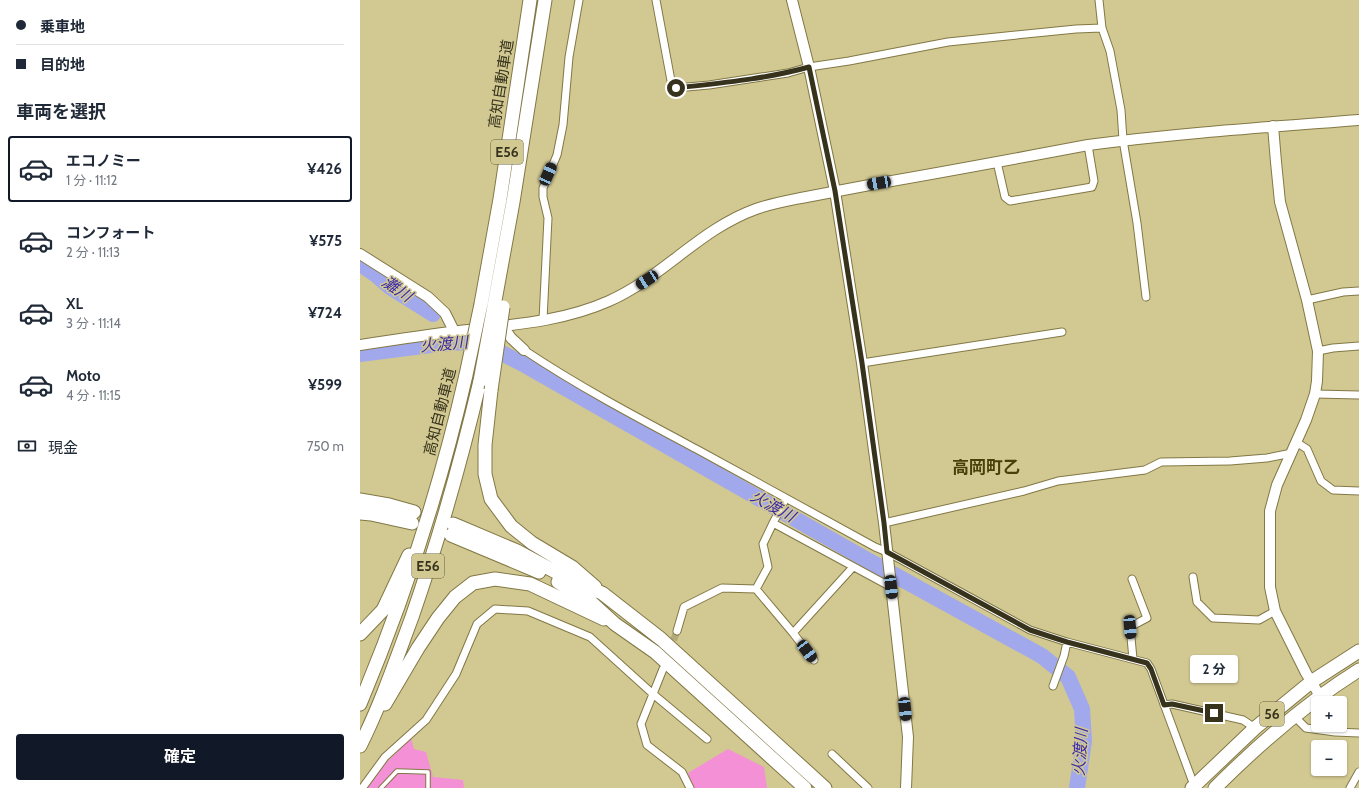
<!DOCTYPE html>
<html lang="ja">
<head>
<meta charset="utf-8">
<style>
  :root { --surface:#fff; --page:#f2f2f3; --text:#1f2937; --muted:#747a83; --line:#e0e1e3; --accent:#111827 }
  body { margin:0; font-family:Cabin,"Noto Sans JP",sans-serif; background:var(--page); color:var(--text); height:100vh; display:flex; flex-direction:column; font-size:15px; white-space:nowrap }
  * { box-sizing:border-box; margin:0 }
  p { font-size:13px; color:var(--muted) }
  .icon { flex:none; width:22px; height:22px; fill:none; stroke:currentColor; stroke-width:2; stroke-linecap:round; stroke-linejoin:round }
  .map { position:relative; flex:1; overflow:hidden }
  .drawer { display:flex; flex-direction:column; background:var(--surface); width:360px }
  .drawer>* { flex:none }
  .top-card { display:grid; align-content:center; height:88px; padding:0 16px; background:var(--surface) }
  .fabs { position:absolute; left:951px; top:696px; display:grid; gap:8px }
  .fabs a { display:grid; place-items:center; width:36px; height:36px; border-radius:4px; background:var(--surface); box-shadow:0 1px 3px #0004; font-size:20px }
  .end { position:absolute; width:18px; height:18px; margin:-9px; border:5px solid #36321c; background:#fff; box-shadow:0 0 0 2px #fff }
  .from { border-radius:50% }
  .bubble { position:absolute; height:28px; border-radius:4px; background:var(--surface); box-shadow:0 1px 3px #0004; font-size:13px; font-weight:700; line-height:28px; text-align:center }
  .car { position:absolute; width:12px; height:24px; margin:-12px -6px; border-radius:5px; box-shadow:0 0 3px 1px #0007; background:linear-gradient(#222 24%,#8ab4d8 0 40%,#222 0 76%,#8ab4d8 0 86%,#222 0) }
  .top-card b { display:flex; align-items:center; gap:14px; height:38px; font-size:15px }
  .top-card b+b { border-top:1px solid var(--line) }
  .top-card i { width:10px; height:10px; background:var(--text) }
  ul { padding:0; list-style:none }
  li { display:flex; align-items:center; gap:12px; height:66px; margin:0 8px 6px; padding:0 8px; border:2px solid transparent; border-radius:4px }
  li div { flex:1 }
  li b { display:block; font-size:15px }
  li em { font-style:normal; font-weight:700 }
  li.active { border-color:var(--accent) }
  li>.icon { width:36px; height:36px; stroke-width:1.5 }
  h2 { padding:0 16px; font-size:18px; line-height:48px }
  .pay { display:flex; align-items:center; gap:10px; height:44px; padding:0 16px; font-size:15px }
  .pay p { margin-inline-start:auto }
  .action { display:flex; gap:8px; margin-top:auto; padding:8px 16px }
  .action a { flex:1; height:46px; border-radius:4px; background:var(--accent); color:#fff; font-size:16px; font-weight:700; line-height:46px; text-align:center }
  main { display:flex; flex:1; min-height:0 }
  .map>svg:first-child { display:block }
  .green { fill:#f390d6 }
  .lines { fill:none; stroke-linecap:round; stroke-linejoin:round }
  .river { stroke:#a1a8ec; stroke-width:16 }
  .street-tunnel { stroke:#b3aa7a; stroke-width:7; stroke-dasharray:7 3.5; stroke-linecap:butt }
  .lane-casing { stroke:#827845; stroke-width:5.5 }
  .street-casing { stroke:#827845; stroke-width:9 }
  .secondary-casing { stroke:#827845; stroke-width:12 }
  .highway-casing { stroke:#827845; stroke-width:15 }
  .lane { stroke:#fff; stroke-width:3.5 }
  .street { stroke:#fff; stroke-width:7 }
  .secondary { stroke:#fff; stroke-width:10 }
  .highway { stroke:#fff; stroke-width:13 }
  .highway-bridge-casing { stroke:#827845; stroke-width:15; stroke-linecap:butt }
  .highway-bridge { stroke:#fff; stroke-width:13 }
  .route { stroke:#36321c; stroke-width:5 }
  .labels { text-anchor:middle; dominant-baseline:central; stroke-width:3; stroke-linejoin:round; paint-order:stroke }
  .shield { fill:#d2c892; stroke:#655f3f; stroke-width:1 }
  .shield-label { font-size:14px; font-weight:bold; fill:#36321c }
  .street-label { font-size:15px; fill:#36321c; stroke:#d2c892 }
  .water-label { font-size:16px; font-style:italic; fill:#3a29ab; stroke:#d2c892 }
  .quarter-label { font-size:17px; font-weight:bold; fill:#493f07; stroke:#d2c892 }
</style>
</head>
<body>
<main>
<section class="drawer">
<div class="top-card">
<b><i class="from"></i>乗車地</b>
<b><i></i>目的地</b>
</div>
<h2>車両を選択</h2>
<ul>
<li class="active"><svg class="icon" aria-label="car" viewBox="0 0 24 24"><path d="M5 17H2v-5l4-1 3-4h7l3 4 3 1v5h-3M9 17h6M6 11h13"/><circle cx="7" cy="17" r="2"/><circle cx="17" cy="17" r="2"/></svg><div><b>エコノミー</b><p>1 分 · 11:12</p></div><em>¥426</em></li>
<li><svg class="icon" aria-label="car" viewBox="0 0 24 24"><path d="M5 17H2v-5l4-1 3-4h7l3 4 3 1v5h-3M9 17h6M6 11h13"/><circle cx="7" cy="17" r="2"/><circle cx="17" cy="17" r="2"/></svg><div><b>コンフォート</b><p>2 分 · 11:13</p></div><em>¥575</em></li>
<li><svg class="icon" aria-label="car" viewBox="0 0 24 24"><path d="M5 17H2v-5l4-1 3-4h7l3 4 3 1v5h-3M9 17h6M6 11h13"/><circle cx="7" cy="17" r="2"/><circle cx="17" cy="17" r="2"/></svg><div><b>XL</b><p>3 分 · 11:14</p></div><em>¥724</em></li>
<li><svg class="icon" aria-label="car" viewBox="0 0 24 24"><path d="M5 17H2v-5l4-1 3-4h7l3 4 3 1v5h-3M9 17h6M6 11h13"/><circle cx="7" cy="17" r="2"/><circle cx="17" cy="17" r="2"/></svg><div><b>Moto</b><p>4 分 · 11:15</p></div><em>¥599</em></li>
</ul>
<div class="pay"><svg class="icon" aria-label="cash" viewBox="0 0 24 24"><path d="M3 7h18v10H3z"/><circle cx="12" cy="12" r="2"/></svg>現金<p>750 m</p></div>
<div class="action"><a>確定</a></div>
</section>
<div class="map">
<svg width="999" height="788" viewBox="0 0 999 788">
  <rect width="100%" height="100%" fill="#d2c892"/>
  <path class="green" d="M51,738L54,749L66,752L73,777L103,780L104,788H5L15,774Z
    M368,749L404,767L407,788H333L328,773Z"/>
  <g class="lines">
    <path class="river" d="M0,264L15,274L30,287L73,314
      M109,336L165,365L500,556L682,656L708,677L722,709L724,741L717,788
      M0,354L78,344L118,341"/>
    <path class="street-tunnel" d="M310,650L317,631"/>
    <defs>
      <path id="lane" d="M21,788L37,771L68,772V788"/>
      <path id="street" d="M296,0L312,86L316,88L349,85L428,73L449,67L489,61L588,42L716,29L742,28
        M739,0L742,28L750,51L761,110L763,140L777,223L786,297
        M637,162L645,197L650,201L732,187L734,181L728,145
        M947,300L983,292L999,291
        M183,320L188,218L183,197V188L197,155L203,125L209,57L219,0
        M164,350C221,388 280,419 340,451C399,483 457,515 515,547L527,552L670,630L707,642L787,663L791,669L835,788
        M958,351L973,348L999,346
        M502,363L702,332
        M955,394L999,395
        M936,442L947,449L961,481L973,490L999,491
        M426,498L413,523L531,587
        M413,523L403,544L408,567L396,589L433,633L493,567
        M524,523L664,491L698,481L785,470L801,462L870,461L907,458L932,453
        M833,577L837,602L853,618L899,620L915,611
        M772,579L787,618L770,627L773,659
        M317,631L324,607L362,588L396,589
        M433,633L454,660
        M303,669L281,724L287,745L322,772L330,788
        M693,686L704,656L707,642
        M804,705L812,704L883,720L895,728
        M934,716L946,728L975,732L999,733
        M472,754L508,788
        M3,787L25,757L66,720L96,674L117,624L135,609L168,611L230,637L293,694L347,739
        M990,788L999,772"/>
      <path id="secondary" d="M432,0L449,67L475,191L502,363L524,523L548,737L546,788
        M913,126L916,162L920,202L947,300L958,351L957,381L955,394L946,420L917,485L910,511V587L915,611L946,673L960,696
        M0,254L68,297L85,313L94,331
        M143,326L151,338L164,350
        M0,345C33,340 66,335 99,331C150,325 202,322 249,301C303,277 340,229 396,209C410,204 426,201 441,198C467,193 493,188 520,183C590,171 659,158 728,145C818,133 909,127 999,120"/>
      <path id="highway" d="M121,304L140,199L170,0
        M134,306L153,202L185,0
        M131,390L125,445V474L131,499L151,526L172,543L212,567L235,587
        M0,500L29,505L54,512
        M0,513L11,514L52,523
        M93,524L157,551L214,582L242,593L301,639L465,788
        M91,535L179,572
        M198,582L232,603L255,624L295,652L445,788
        M0,634L23,610L49,555
        M0,704C45,597 80,488 106,375
        M25,704L58,648L78,618L95,597L113,583L135,579L170,584L244,619
        M0,746C21,704 36,660 52,617C79,539 101,461 120,381
        M832,788L895,728L951,682L999,651
        M855,788C899,744 946,703 999,670"/>
    </defs>
    <use href="#lane" class="lane-casing"/>
    <use href="#street" class="street-casing"/>
    <use href="#secondary" class="secondary-casing"/>
    <use href="#highway" class="highway-casing"/>
    <use href="#lane" class="lane"/>
    <use href="#street" class="street"/>
    <use href="#secondary" class="secondary"/>
    <use href="#highway" class="highway"/>
    <defs>
      <path id="highway-bridge" d="M106,375L121,304
        M120,381L134,306
        M131,390L143,307"/>
    </defs>
    <use href="#highway-bridge" class="highway-bridge-casing"/>
    <use href="#highway-bridge" class="highway-bridge"/>
  </g>
  <g class="lines">
    <path class="route" d="M316,88C360,83 406,79 449,67L475,191L502,363L524,523L527,552L670,630L707,642L787,663L791,669L804,705L812,704L854,713"/>
  </g>
  <g class="labels">
    <g class="shield">
      <rect x="131" y="140" width="32" height="24" rx="3"/>
      <rect x="52" y="554" width="32" height="24" rx="3"/>
      <rect x="900" y="702" width="24" height="24" rx="3"/>
    </g>
    <g class="shield-label">
      <text x="147" y="152">E56</text>
      <text x="68" y="566">E56</text>
      <text x="912" y="714">56</text>
    </g>
    <g class="street-label">
      <text transform="translate(141 84) rotate(-81)">高知自動車道</text>
      <text transform="translate(80 412) rotate(-76)">高知自動車道</text>
    </g>
    <g class="water-label">
      <text transform="translate(37 289) rotate(34)">灘川</text>
      <text transform="translate(84 344) rotate(-5)">火渡川</text>
      <text transform="translate(413 506) rotate(29)">火渡川</text>
      <text transform="translate(720 752) rotate(-86)">火渡川</text>
    </g>
    <g class="quarter-label">
      <text x="626" y="467">高岡町乙</text>
    </g>
  </g>
</svg>
<div class="fabs">
<a>+</a>
<a>−</a>
</div>
<i class="end from" style="left:316px;top:88px"></i>
<i class="end" style="left:854px;top:713px"></i>
<div class="bubble" style="left:830px;top:655px;width:48px">2 分</div>
<i class="car" style="left:188px;top:174px;rotate:24deg"></i>
<i class="car" style="left:519px;top:183px;rotate:260deg"></i>
<i class="car" style="left:287px;top:280px;rotate:237deg"></i>
<i class="car" style="left:531px;top:587px;rotate:173deg"></i>
<i class="car" style="left:770px;top:627px;rotate:175deg"></i>
<i class="car" style="left:447px;top:651px;rotate:143deg"></i>
<i class="car" style="left:545px;top:709px;rotate:174deg"></i>
</div>
</main>
</body>
</html>
